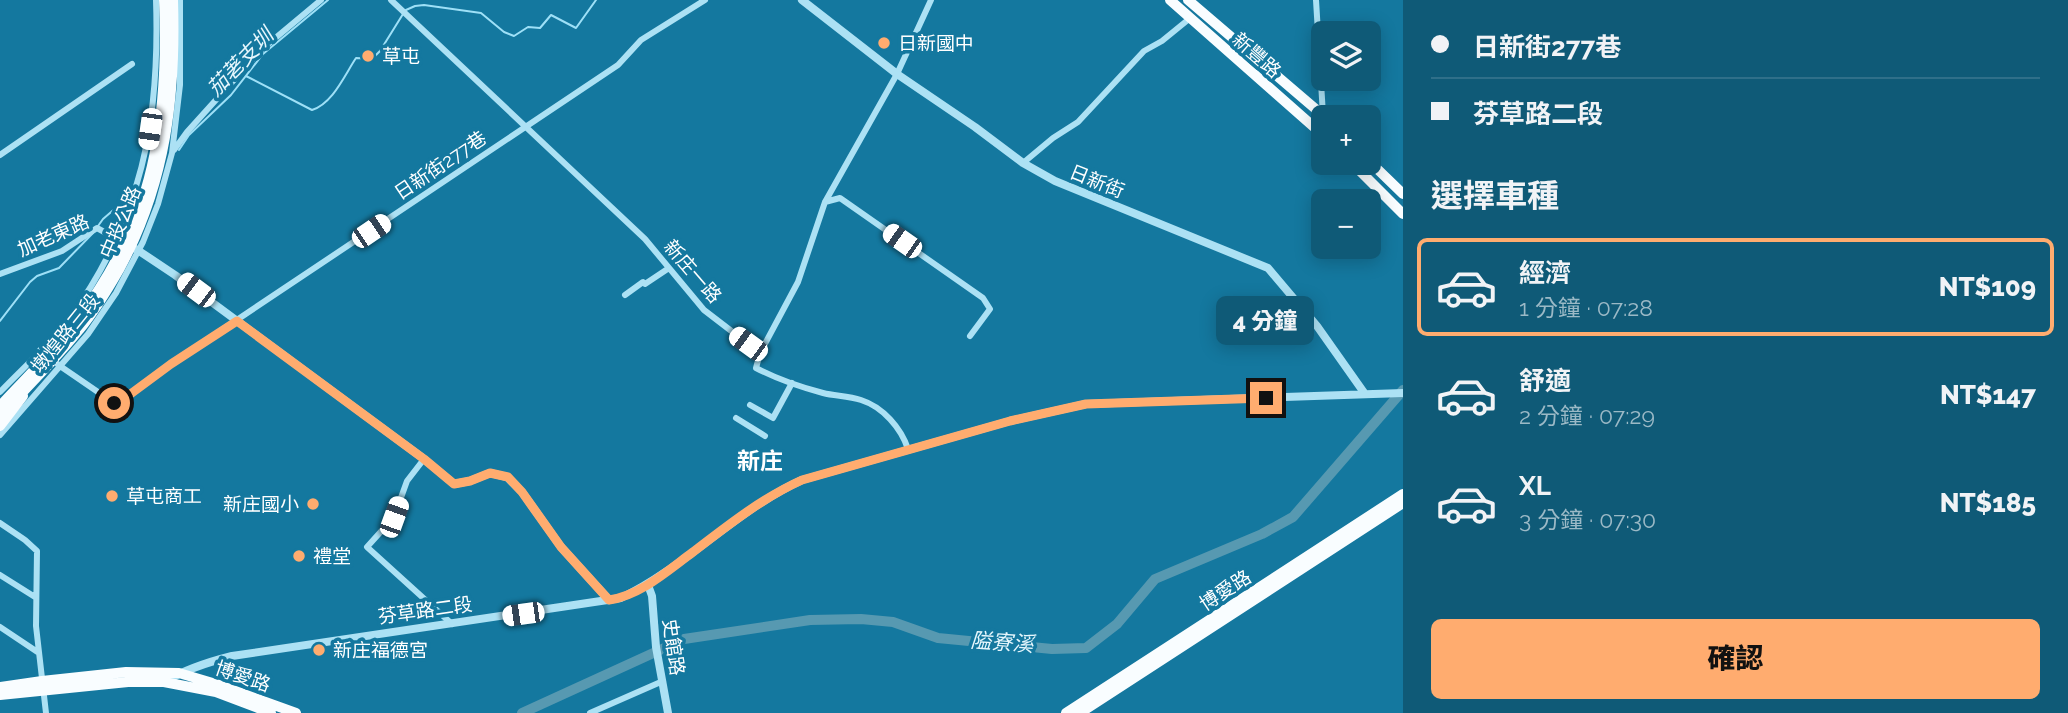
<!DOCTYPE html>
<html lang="zh-TW">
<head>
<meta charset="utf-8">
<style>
  :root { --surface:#0f5a77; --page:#18607c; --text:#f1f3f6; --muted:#9bb9c6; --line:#2f6f89; --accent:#ffac6f }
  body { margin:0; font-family:Raleway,"Noto Sans TC",sans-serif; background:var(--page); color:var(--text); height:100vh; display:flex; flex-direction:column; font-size:26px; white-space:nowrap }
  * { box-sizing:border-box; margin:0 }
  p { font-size:23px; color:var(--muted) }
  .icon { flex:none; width:38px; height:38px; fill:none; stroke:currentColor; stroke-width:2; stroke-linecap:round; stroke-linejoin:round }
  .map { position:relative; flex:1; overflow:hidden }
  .panel { display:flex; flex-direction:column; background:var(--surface); width:665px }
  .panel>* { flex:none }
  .banner { display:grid; align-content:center; height:154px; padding:0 28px; background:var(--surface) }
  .controls { position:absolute; left:1311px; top:21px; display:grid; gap:14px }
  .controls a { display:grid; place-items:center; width:70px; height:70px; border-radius:10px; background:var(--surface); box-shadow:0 4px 18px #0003; font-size:35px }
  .end { position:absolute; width:32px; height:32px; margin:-16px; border:9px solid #ffac6f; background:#111; box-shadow:0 0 0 4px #111 }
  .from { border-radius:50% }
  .bubble { position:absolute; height:49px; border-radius:10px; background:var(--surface); box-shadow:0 4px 18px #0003; font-size:23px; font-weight:800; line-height:49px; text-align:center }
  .car { position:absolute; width:21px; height:42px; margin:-21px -10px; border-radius:9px; box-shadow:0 0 5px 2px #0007; background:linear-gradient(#fff 24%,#345 0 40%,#fff 0 76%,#345 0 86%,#fff 0) }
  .banner b { display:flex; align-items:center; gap:24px; height:66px; font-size:26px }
  .banner b+b { border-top:2px solid var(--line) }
  .banner i { width:18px; height:18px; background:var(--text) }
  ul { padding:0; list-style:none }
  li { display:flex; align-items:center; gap:21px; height:98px; margin:0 14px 10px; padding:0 14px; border:4px solid transparent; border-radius:10px }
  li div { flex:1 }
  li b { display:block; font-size:26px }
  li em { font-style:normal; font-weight:800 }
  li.selected { border-color:var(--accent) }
  li>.icon { width:63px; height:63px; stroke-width:1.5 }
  h2 { padding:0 28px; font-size:32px; line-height:84px }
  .action { display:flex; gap:14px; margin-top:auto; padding:14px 28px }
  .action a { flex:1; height:80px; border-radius:10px; background:var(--accent); color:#111; font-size:28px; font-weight:800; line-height:80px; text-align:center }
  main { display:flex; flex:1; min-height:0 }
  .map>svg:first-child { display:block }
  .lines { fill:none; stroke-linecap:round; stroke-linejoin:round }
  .stream { stroke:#9ee0f7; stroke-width:2 }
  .river { stroke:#5799b1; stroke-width:10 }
  .minor { stroke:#ace1f4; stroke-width:6 }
  .tertiary { stroke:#ace1f4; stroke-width:8 }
  .primary { stroke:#f9fdff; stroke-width:10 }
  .primary-bridge { stroke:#f9fdff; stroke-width:10 }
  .route { stroke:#ffac6f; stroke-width:9 }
  .poi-dot { fill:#ffac6f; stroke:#14789f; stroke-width:2.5 }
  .labels { text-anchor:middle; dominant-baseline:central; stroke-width:7; stroke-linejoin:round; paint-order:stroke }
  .poi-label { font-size:19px; fill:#fff; stroke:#14789f; text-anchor:start }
  .street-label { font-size:19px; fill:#fff; stroke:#14789f }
  .water-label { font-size:21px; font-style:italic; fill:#e6f7fd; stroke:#14789f }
  .quarter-label { font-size:23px; font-weight:bold; fill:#fff; stroke:#14789f }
</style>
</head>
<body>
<main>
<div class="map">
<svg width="1403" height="713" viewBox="0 0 1403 713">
  <rect width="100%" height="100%" fill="#14789f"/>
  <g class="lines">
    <path class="stream" d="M406,10L415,6L424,5L481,13L504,32L514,36L528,27L540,28L551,15L576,28L596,0
      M246,76L312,110C333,103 344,76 356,58L372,59L380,51L403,14
      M179,150L189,135L231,95L263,54L328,0
      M98,226L103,219L125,200
      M0,321L30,282L37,276L59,268L93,233"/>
    <path class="river" d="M522,713L684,639L810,620L861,619L893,622L938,638L1052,649L1086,648L1117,624L1155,579L1262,534L1293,517L1403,390"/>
    <path class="minor" d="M391,0L645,239L704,310L760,353
      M1316,0L1323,115
      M174,150L187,132L261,50L321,0
      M0,155L132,64
      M1023,163L1053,138L1078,122L1144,51L1162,41L1189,19
      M825,202L840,198L983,298L990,309L970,336
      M0,274L62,251L97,228L117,239
      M625,295L643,282L645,284L669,268
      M40,350L60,366L114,403L121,401L171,364L618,65L641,40L705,0
      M0,392C23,368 50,344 70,318C142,218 160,121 156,0
      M750,405L773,418L792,383
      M736,418L765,436
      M0,435L88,334L116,293L143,242L158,204L172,153L180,85V0
      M908,449C901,428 883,407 861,400C848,396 835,396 823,393C800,387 777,379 756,368L760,353L798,282L825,202L897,74L931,0
      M424,459L407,481L394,517L367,547L452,624
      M0,523L25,540L37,551L36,626L46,713
      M0,575L35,597
      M0,627L39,653
      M590,713L663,681"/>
    <path class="tertiary" d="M802,0L897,74L975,127L1023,163L1055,181L1268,268L1317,326L1365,394
      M117,239L139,251L175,275L424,459L454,484L470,481L490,473L507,477L522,492L561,547L609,600
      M648,585L652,596L656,647L668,713
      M164,682C186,669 208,662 232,656L621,598C686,567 736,510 802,480L1010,421L1086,404L1403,393"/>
    <path class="primary" d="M1170,0L1323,135
      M1188,0L1325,117
      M1368,160L1403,194
      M1352,163L1403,214
      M0,426L23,396
      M0,687L42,681L126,672L179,673L216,684L296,713
      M0,695L128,682H164L216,692L271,713
      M1066,713L1403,494
      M1080,713L1403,503"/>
    <path class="primary-bridge" d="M0,406C25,379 53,352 75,323C103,287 127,245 142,201C163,140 167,64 164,0
      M0,416C26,388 55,360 79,330C95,311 108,289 120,268C166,182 176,96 173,0"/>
  </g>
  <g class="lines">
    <path class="route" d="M114,403L121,401L171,364L237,321L424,459L454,484L470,481L490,473L508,477L522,492L561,547L609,600C641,595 667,571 693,552C727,526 762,498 802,480L1010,421L1086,404L1266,398"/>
  </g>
  <g class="poi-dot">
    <circle cx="884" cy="43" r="7"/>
    <circle cx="368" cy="56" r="7"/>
    <circle cx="112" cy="496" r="7"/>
    <circle cx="313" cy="504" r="7"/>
    <circle cx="299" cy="556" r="7"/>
    <circle cx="319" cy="650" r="7"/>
  </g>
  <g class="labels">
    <g class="poi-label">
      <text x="898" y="43">日新國中</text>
      <text x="382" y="56">草屯</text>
      <text x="126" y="496">草屯商工</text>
      <text x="299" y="504" text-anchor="end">新庄國小</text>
      <text x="313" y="556">禮堂</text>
      <text x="333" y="650">新庄福德宮</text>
    </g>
    <g class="street-label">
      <text transform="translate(1257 55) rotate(41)">新豐路</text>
      <text transform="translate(440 165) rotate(-34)">日新街277巷</text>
      <text transform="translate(1097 181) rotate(22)">日新街</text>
      <text transform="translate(120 222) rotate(-67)">中投公路</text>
      <text transform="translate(53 235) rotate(-24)">加老東路</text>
      <text transform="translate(693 271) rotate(49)">新庄一路</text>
      <text transform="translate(65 333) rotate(-51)">墩煌路三段</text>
      <text transform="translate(1225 590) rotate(-33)">博愛路</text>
      <text transform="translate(425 610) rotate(-8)">芬草路二段</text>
      <text transform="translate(674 647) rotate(82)">史館路</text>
      <text transform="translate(243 676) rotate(19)">博愛路</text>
    </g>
    <g class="water-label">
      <text transform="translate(240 62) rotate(-46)">茄荖支圳</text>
      <text transform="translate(1002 642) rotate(4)">隘寮溪</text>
    </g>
    <g class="quarter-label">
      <text x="760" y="460">新庄</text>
    </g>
  </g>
</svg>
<div class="controls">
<a><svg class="icon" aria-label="layers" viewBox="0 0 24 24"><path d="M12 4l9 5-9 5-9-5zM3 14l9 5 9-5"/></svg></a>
<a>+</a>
<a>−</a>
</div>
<i class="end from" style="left:114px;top:403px"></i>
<i class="end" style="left:1266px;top:398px"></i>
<div class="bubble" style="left:1216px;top:296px;width:98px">4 分鐘</div>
<i class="car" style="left:150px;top:129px;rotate:188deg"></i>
<i class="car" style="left:371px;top:231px;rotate:56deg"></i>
<i class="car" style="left:902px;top:241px;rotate:305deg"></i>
<i class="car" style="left:196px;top:290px;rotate:307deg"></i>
<i class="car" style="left:748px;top:344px;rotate:306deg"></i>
<i class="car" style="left:394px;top:517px;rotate:20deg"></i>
<i class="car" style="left:523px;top:614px;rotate:262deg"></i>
</div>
<section class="panel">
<div class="banner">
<b><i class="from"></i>日新街277巷</b>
<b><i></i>芬草路二段</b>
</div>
<h2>選擇車種</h2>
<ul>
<li class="selected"><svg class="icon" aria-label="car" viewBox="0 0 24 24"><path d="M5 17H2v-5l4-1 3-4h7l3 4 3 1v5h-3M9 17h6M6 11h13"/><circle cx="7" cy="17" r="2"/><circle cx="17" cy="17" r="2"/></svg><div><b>經濟</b><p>1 分鐘 · 07:28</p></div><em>NT$109</em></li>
<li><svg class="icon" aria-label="car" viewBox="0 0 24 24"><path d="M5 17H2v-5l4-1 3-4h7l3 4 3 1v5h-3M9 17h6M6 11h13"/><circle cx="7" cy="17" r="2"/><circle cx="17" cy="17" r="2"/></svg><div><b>舒適</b><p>2 分鐘 · 07:29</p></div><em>NT$147</em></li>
<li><svg class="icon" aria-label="car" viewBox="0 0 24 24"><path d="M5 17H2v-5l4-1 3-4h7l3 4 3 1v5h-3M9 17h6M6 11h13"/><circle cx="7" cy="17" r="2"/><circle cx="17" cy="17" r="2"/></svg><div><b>XL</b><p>3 分鐘 · 07:30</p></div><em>NT$185</em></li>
</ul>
<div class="action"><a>確認</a></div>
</section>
</main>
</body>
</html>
